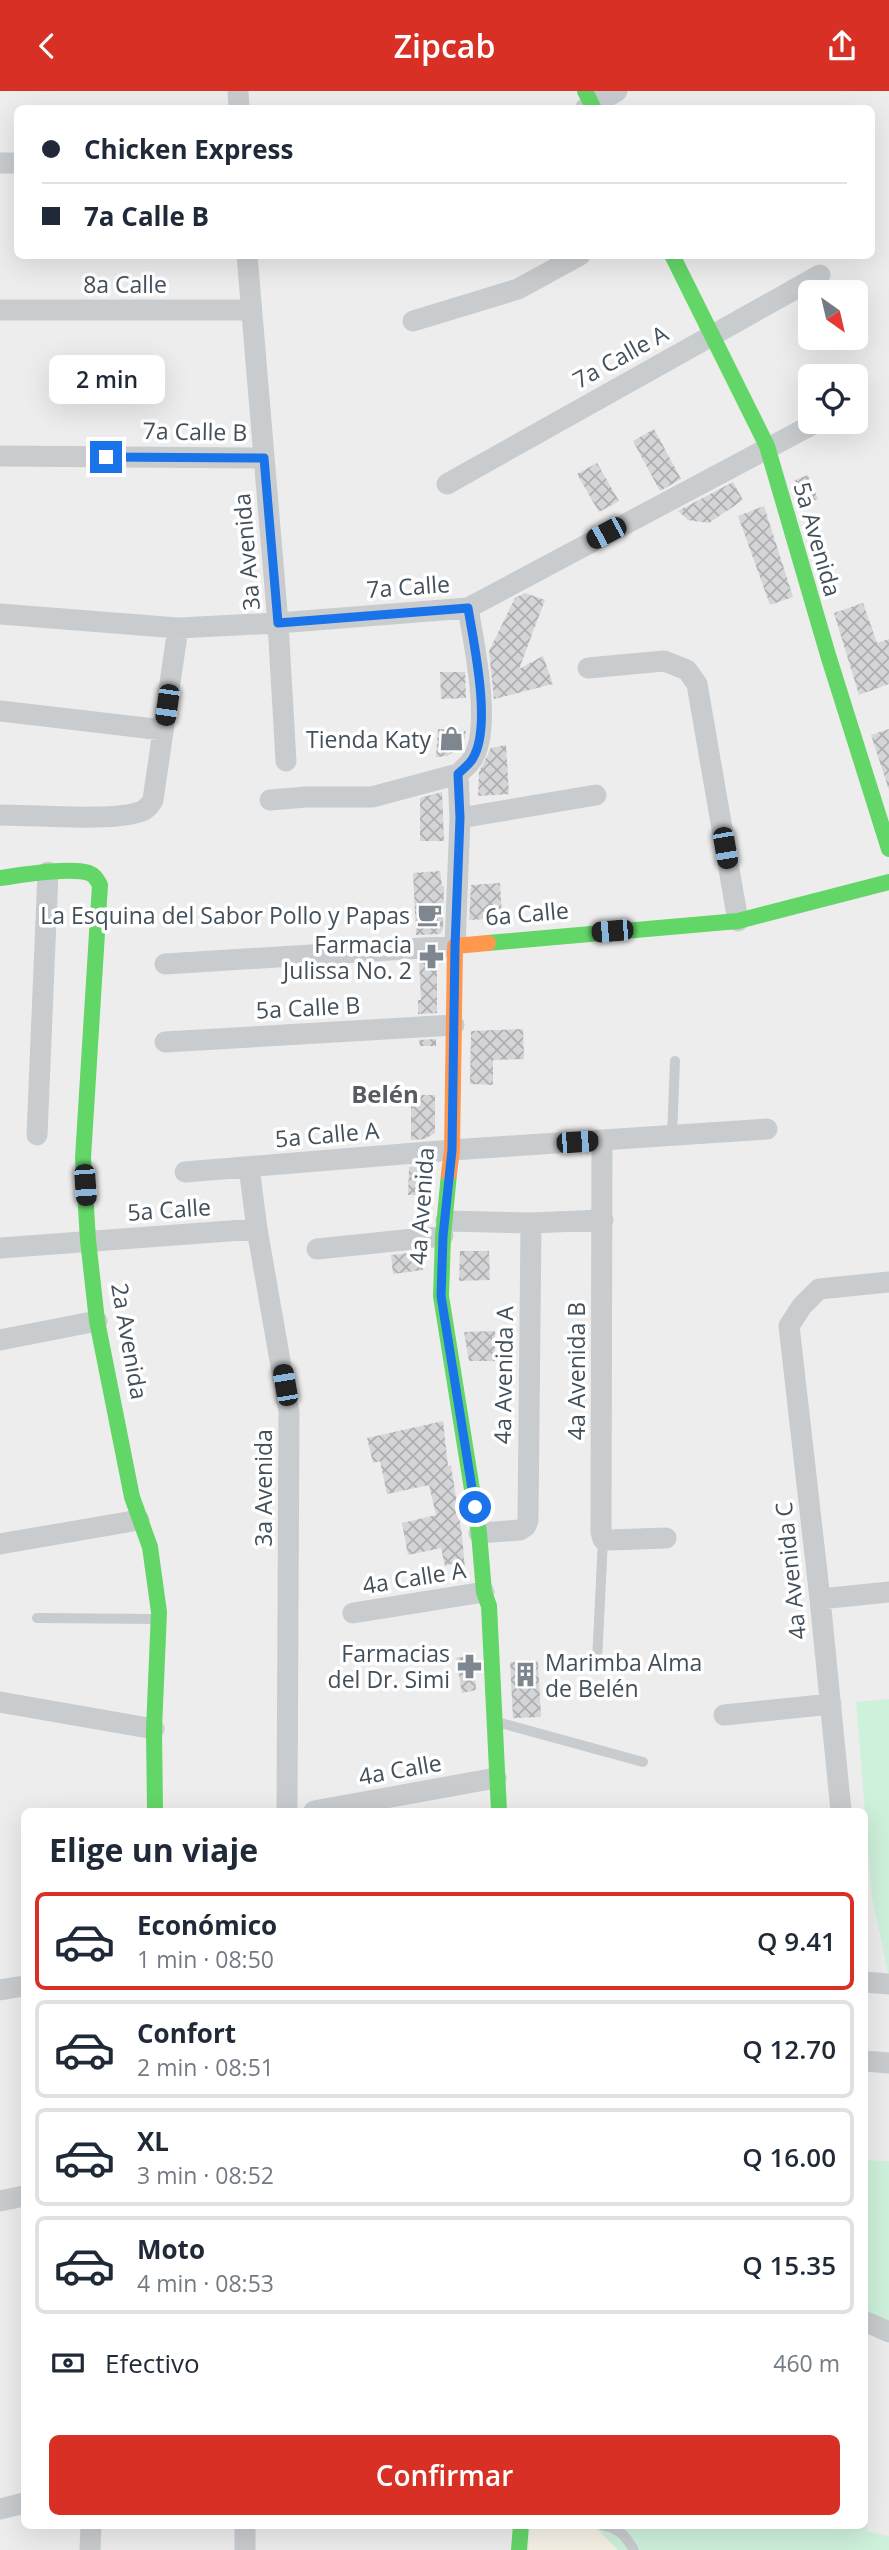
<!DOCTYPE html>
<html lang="es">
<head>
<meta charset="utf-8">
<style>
  :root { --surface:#fff; --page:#f2f2f3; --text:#1f2937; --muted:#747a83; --line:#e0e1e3; --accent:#d93025 }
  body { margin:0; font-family:"Open Sans",sans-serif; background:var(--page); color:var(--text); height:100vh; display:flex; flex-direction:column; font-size:26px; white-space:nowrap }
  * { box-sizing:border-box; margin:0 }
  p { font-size:23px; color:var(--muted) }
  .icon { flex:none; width:38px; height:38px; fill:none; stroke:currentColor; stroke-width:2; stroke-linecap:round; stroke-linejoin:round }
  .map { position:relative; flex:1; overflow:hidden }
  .panel { position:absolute; left:21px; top:1717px; width:847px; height:721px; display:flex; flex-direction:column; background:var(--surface); border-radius:10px; box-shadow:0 7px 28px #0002 }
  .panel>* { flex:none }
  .hud { position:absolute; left:14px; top:14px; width:861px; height:154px; border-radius:10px; box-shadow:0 7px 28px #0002; display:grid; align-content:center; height:154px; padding:0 28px; background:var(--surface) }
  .needle { width:46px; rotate:146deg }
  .controls { position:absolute; left:798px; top:189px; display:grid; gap:14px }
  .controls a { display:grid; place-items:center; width:70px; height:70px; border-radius:10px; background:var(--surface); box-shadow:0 7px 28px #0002; font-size:35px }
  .end { position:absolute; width:32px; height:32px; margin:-16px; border:9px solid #1a73e8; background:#fff; box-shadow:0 0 0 4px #fff }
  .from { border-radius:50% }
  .bubble { position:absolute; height:49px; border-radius:10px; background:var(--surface); box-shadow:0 7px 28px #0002; font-size:23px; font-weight:600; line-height:49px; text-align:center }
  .car { position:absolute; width:21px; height:42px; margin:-21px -10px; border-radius:9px; box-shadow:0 0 5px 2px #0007; background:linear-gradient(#222 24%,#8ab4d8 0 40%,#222 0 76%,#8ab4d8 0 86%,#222 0) }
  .hud b { display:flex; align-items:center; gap:24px; height:66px; font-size:26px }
  .hud b+b { border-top:2px solid var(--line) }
  .hud i { width:18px; height:18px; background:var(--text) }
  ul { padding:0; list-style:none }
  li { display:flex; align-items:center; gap:21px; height:98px; margin:0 14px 10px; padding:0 14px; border:4px solid var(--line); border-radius:10px }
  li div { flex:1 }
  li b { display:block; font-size:26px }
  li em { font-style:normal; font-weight:600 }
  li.selected { border-color:var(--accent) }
  li>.icon { width:63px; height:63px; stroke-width:1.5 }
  h2 { padding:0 28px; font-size:32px; line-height:84px }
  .pay { display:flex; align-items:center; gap:18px; height:77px; padding:0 28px; font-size:26px }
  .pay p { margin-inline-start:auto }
  .button { display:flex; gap:14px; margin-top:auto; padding:14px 28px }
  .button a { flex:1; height:80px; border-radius:10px; background:var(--accent); color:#fff; font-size:28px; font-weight:600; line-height:80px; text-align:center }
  header { display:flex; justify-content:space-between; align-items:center; height:91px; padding:0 28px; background:var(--accent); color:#fff; font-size:32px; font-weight:600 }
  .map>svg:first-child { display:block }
  .commercial { fill:#f7f2e6 }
  .green { fill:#cef1db }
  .building { fill:url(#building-cross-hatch) }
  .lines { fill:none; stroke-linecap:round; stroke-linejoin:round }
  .lane { stroke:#c8cccf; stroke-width:10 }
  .street { stroke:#c8cccf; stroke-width:21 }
  .fast { stroke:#63d668; stroke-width:16 }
  .slow { stroke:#ff974d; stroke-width:16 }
  .route { stroke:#1a73e8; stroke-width:9 }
  .labels { text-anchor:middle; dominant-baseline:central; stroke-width:7; stroke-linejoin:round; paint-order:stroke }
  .street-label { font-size:23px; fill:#42505c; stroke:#fff }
  .poi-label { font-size:23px; fill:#42505c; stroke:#fff; text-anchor:end }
  .neighbourhood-label { font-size:24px; font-weight:bold; fill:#585c62; stroke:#fff }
</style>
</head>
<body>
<header><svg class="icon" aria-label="back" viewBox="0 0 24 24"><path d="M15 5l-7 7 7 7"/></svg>Zipcab<svg class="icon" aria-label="share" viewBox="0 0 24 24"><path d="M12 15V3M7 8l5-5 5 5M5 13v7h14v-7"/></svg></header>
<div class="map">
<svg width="889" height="2459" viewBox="0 0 889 2459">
  <defs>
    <pattern id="building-cross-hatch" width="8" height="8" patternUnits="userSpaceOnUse" patternTransform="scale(1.75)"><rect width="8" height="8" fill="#d5d5d7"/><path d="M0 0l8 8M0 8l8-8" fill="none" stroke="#aeafb2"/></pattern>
  </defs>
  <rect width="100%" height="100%" fill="#eeeded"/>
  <path class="commercial" d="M531,2434H593L618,2459H529Z"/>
  <path class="green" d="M889,1608V1886L872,1807L856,1611Z
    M865,2069L889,2070V2240L865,2230Z
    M865,2375L867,2440L889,2445V2459H618L593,2434H864Z"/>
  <path class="building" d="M654,338L681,388L660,400L633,350Z
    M597,372L619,410L599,421L577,383Z
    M808,384L818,408L802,414L795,389Z
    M733,391L743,409L709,432L688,429L678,420Z
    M764,415L793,506L770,514L738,425Z
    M525,502L545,509L519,578L543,565L553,593L494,608L489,560L515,507Z
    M863,512L877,552L889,548V593L859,604L834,522Z
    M440,581H465L466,607L441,608Z
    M438,638L466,640L462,656L447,665L436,666Z
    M889,638V699L871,644Z
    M506,654L509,703L478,705L479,681L491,657Z
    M442,701L444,750H420V707Z
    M440,780L442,795H444L443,838L440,843L416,844L413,782Z
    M500,792L502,827L469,829L471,794Z
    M437,869V922L418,923V909H421L419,870Z
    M523,938L524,968L493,969V994L470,993L471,940Z
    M436,948V955H420L419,949Z
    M411,1004H435V1042L425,1048L411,1049Z
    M431,1074L430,1104H408L409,1076Z
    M460,1160H489L490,1189L459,1190Z
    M420,1161L423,1179L393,1183L391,1164Z
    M495,1240V1270H469L464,1241Z
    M443,1330L448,1375H451L462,1444L465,1478L457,1480L455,1472L445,1475L441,1457L408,1464L402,1432L436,1424L429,1394L387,1403L380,1370L373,1372L367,1347Z
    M474,1564L476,1599L462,1602L456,1567Z
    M538,1570L541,1626L513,1627L510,1571Z"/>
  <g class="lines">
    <path class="lane" d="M672,1045L675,970
      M37,1527L157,1528
      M597,1571L603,1448
      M497,1631L643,1671
      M602,2434C620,2438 625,2444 634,2459"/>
    <path class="street" d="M238,0L239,18
      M585,18L617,0
      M0,72H18
      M247,164L278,532L286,670
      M0,219H250
      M413,230L518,198L580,164
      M0,365L264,367
      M447,393L820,184
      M0,523L178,537L278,532L468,517L817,331
      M588,577L664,570L687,579L697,593L738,830
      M0,620L163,639
      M270,709L306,706H372L458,683
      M0,724C30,724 118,731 142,720C147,718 150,714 153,709L178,537
      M460,727L596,704
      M165,873L455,855L460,727L458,683C463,678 470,673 473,667C492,635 474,554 468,517
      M165,951L454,934
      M37,1044L48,781
      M602,1050L601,1441L603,1448L608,1449L666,1447
      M249,1076L257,1138L289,1321L287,1720
      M185,1081L452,1059L767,1038
      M446,1130L531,1132L603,1129
      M0,1157L257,1138
      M317,1158L443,1145
      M0,1249L97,1230
      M479,1442L520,1439L526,1435L528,1429L531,1132
      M0,1453L139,1429
      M820,1508L889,1501
      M353,1522L484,1501
      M0,1611L154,1638
      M724,1624L831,1613
      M314,1720L496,1687
      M841,1720L820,1508L789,1235L802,1215L819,1198L889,1191
      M864,1891L889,1893
      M0,1899L24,1895
      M864,1970L889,1972
      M0,2110L24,2105
      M864,2230L889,2241
      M0,2418L24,2412
      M245,2434V2459
      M90,2459L91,2434"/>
    <path class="fast" d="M585,0L594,18
      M672,164L767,355L828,564L889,758
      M0,787C22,784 69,776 89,782C95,784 97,789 100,794L83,1067L88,1149L97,1230L132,1406L150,1456L159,1521L154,1638L155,1720
      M488,852L738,830L889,791
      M449,1083L443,1145L441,1205L479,1442L484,1501L489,1515L499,1720
      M519,2459L521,2434"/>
    <path class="slow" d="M449,1083L452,1059L455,855L488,852"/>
  </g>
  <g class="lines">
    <path class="route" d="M106,366L264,367L278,532L468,517C474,554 492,635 473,667C470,673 463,678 458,683L460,727L455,855L452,1059L443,1145L441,1205L475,1416"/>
  </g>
  <defs>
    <symbol id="shop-bare" viewBox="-9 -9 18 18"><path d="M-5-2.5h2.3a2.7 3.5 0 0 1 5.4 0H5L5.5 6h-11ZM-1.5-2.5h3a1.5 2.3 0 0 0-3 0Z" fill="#7e878f" stroke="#fff" stroke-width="2.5" paint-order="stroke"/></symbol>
    <symbol id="cafe-bare" viewBox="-9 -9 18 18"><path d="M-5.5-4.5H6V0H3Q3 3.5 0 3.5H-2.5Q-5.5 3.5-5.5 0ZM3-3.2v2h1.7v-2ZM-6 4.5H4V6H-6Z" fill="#7e878f" stroke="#fff" stroke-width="2.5" paint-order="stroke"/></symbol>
    <symbol id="pharmacy-bare" viewBox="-9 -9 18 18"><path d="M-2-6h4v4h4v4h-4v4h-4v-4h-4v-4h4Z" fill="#7e878f" stroke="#fff" stroke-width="2.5" paint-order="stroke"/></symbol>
    <symbol id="building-bare" viewBox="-9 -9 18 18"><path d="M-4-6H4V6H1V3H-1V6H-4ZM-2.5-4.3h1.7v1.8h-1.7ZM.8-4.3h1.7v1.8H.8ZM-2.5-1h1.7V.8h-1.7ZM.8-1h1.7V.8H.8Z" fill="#7e878f" stroke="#fff" stroke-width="2.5" paint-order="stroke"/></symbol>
  </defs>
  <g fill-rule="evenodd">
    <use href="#shop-bare" x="434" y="630" width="35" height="35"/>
    <use href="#cafe-bare" x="412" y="806" width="35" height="35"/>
    <use href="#pharmacy-bare" x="414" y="848" width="35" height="35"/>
    <use href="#pharmacy-bare" x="452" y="1558" width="35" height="35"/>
    <use href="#building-bare" x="508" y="1566" width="35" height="35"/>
  </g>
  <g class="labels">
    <g class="street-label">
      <text x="125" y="193">8a Calle</text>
      <text transform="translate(620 265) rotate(-29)">7a Calle A</text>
      <text transform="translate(195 340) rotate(1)">7a Calle B</text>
      <text transform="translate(818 448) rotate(74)">5a Avenida</text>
      <text transform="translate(246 461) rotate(-95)">3a Avenida</text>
      <text transform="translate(408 495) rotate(-4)">7a Calle</text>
      <text transform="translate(527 822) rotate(-5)">6a Calle</text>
      <text transform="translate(308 916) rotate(-3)">5a Calle B</text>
      <text transform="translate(327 1043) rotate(-5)">5a Calle A</text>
      <text transform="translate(421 1115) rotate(-86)">4a Avenida</text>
      <text transform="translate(169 1118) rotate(-4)">5a Calle</text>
      <text transform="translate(130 1250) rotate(80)">2a Avenida</text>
      <text transform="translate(576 1280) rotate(-90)">4a Avenida B</text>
      <text transform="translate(503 1284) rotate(-89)">4a Avenida A</text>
      <text transform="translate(263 1397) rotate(-90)">3a Avenida</text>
      <text transform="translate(790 1480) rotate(-96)">4a Avenida C</text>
      <text transform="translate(414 1486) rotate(-9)">4a Calle A</text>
      <text transform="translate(400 1678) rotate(-10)">4a Calle</text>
    </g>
    <g class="poi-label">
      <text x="431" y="648">Tienda Katy</text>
      <text x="410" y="824">La Esquina del Sabor Pollo y Papas</text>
      <text x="412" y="853">Farmacia<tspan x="412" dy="26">Julissa No. 2</tspan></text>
      <text x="450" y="1562">Farmacias<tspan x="450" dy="26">del Dr. Simi</tspan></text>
      <text x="545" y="1571" text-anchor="start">Marimba Alma<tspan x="545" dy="26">de Belén</tspan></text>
    </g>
    <g class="neighbourhood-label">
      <text x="385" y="1002">Belén</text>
    </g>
  </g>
</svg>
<div class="controls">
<a><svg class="needle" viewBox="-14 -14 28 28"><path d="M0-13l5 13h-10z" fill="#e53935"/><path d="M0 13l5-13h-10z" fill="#747a83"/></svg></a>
<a><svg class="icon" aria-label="locate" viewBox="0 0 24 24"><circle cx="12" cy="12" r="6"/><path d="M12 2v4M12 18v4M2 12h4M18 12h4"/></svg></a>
</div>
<i class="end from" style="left:475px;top:1416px"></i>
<i class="end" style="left:106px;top:366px"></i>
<div class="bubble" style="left:49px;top:264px;width:116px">2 min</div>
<i class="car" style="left:606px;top:442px;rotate:242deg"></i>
<i class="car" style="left:167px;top:614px;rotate:188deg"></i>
<i class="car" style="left:725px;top:757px;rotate:170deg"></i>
<i class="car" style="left:612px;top:840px;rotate:265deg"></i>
<i class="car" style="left:577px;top:1051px;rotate:86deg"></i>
<i class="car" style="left:85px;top:1094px;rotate:176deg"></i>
<i class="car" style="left:285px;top:1294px;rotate:350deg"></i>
<div class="hud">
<b><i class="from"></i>Chicken Express</b>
<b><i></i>7a Calle B</b>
</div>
<section class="panel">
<h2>Elige un viaje</h2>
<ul>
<li class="selected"><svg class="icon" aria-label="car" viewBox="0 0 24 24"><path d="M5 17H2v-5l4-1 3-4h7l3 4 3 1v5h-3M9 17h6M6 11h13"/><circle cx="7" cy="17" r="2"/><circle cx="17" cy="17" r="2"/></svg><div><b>Económico</b><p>1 min · 08:50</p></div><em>Q 9.41</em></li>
<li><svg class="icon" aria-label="car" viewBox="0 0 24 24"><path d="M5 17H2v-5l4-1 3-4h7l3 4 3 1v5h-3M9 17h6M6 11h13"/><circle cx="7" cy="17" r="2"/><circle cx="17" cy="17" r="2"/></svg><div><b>Confort</b><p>2 min · 08:51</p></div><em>Q 12.70</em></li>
<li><svg class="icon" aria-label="car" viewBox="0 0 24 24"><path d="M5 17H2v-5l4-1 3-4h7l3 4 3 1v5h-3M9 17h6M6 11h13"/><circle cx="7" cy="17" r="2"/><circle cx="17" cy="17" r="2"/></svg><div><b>XL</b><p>3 min · 08:52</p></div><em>Q 16.00</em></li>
<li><svg class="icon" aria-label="car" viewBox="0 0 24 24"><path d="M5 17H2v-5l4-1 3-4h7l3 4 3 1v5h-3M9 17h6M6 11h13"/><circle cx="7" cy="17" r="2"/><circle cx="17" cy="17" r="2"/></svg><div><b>Moto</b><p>4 min · 08:53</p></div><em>Q 15.35</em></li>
</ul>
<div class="pay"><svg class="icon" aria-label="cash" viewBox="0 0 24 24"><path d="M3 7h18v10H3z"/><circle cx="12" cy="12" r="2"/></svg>Efectivo<p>460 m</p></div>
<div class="button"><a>Confirmar</a></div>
</section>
</div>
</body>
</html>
